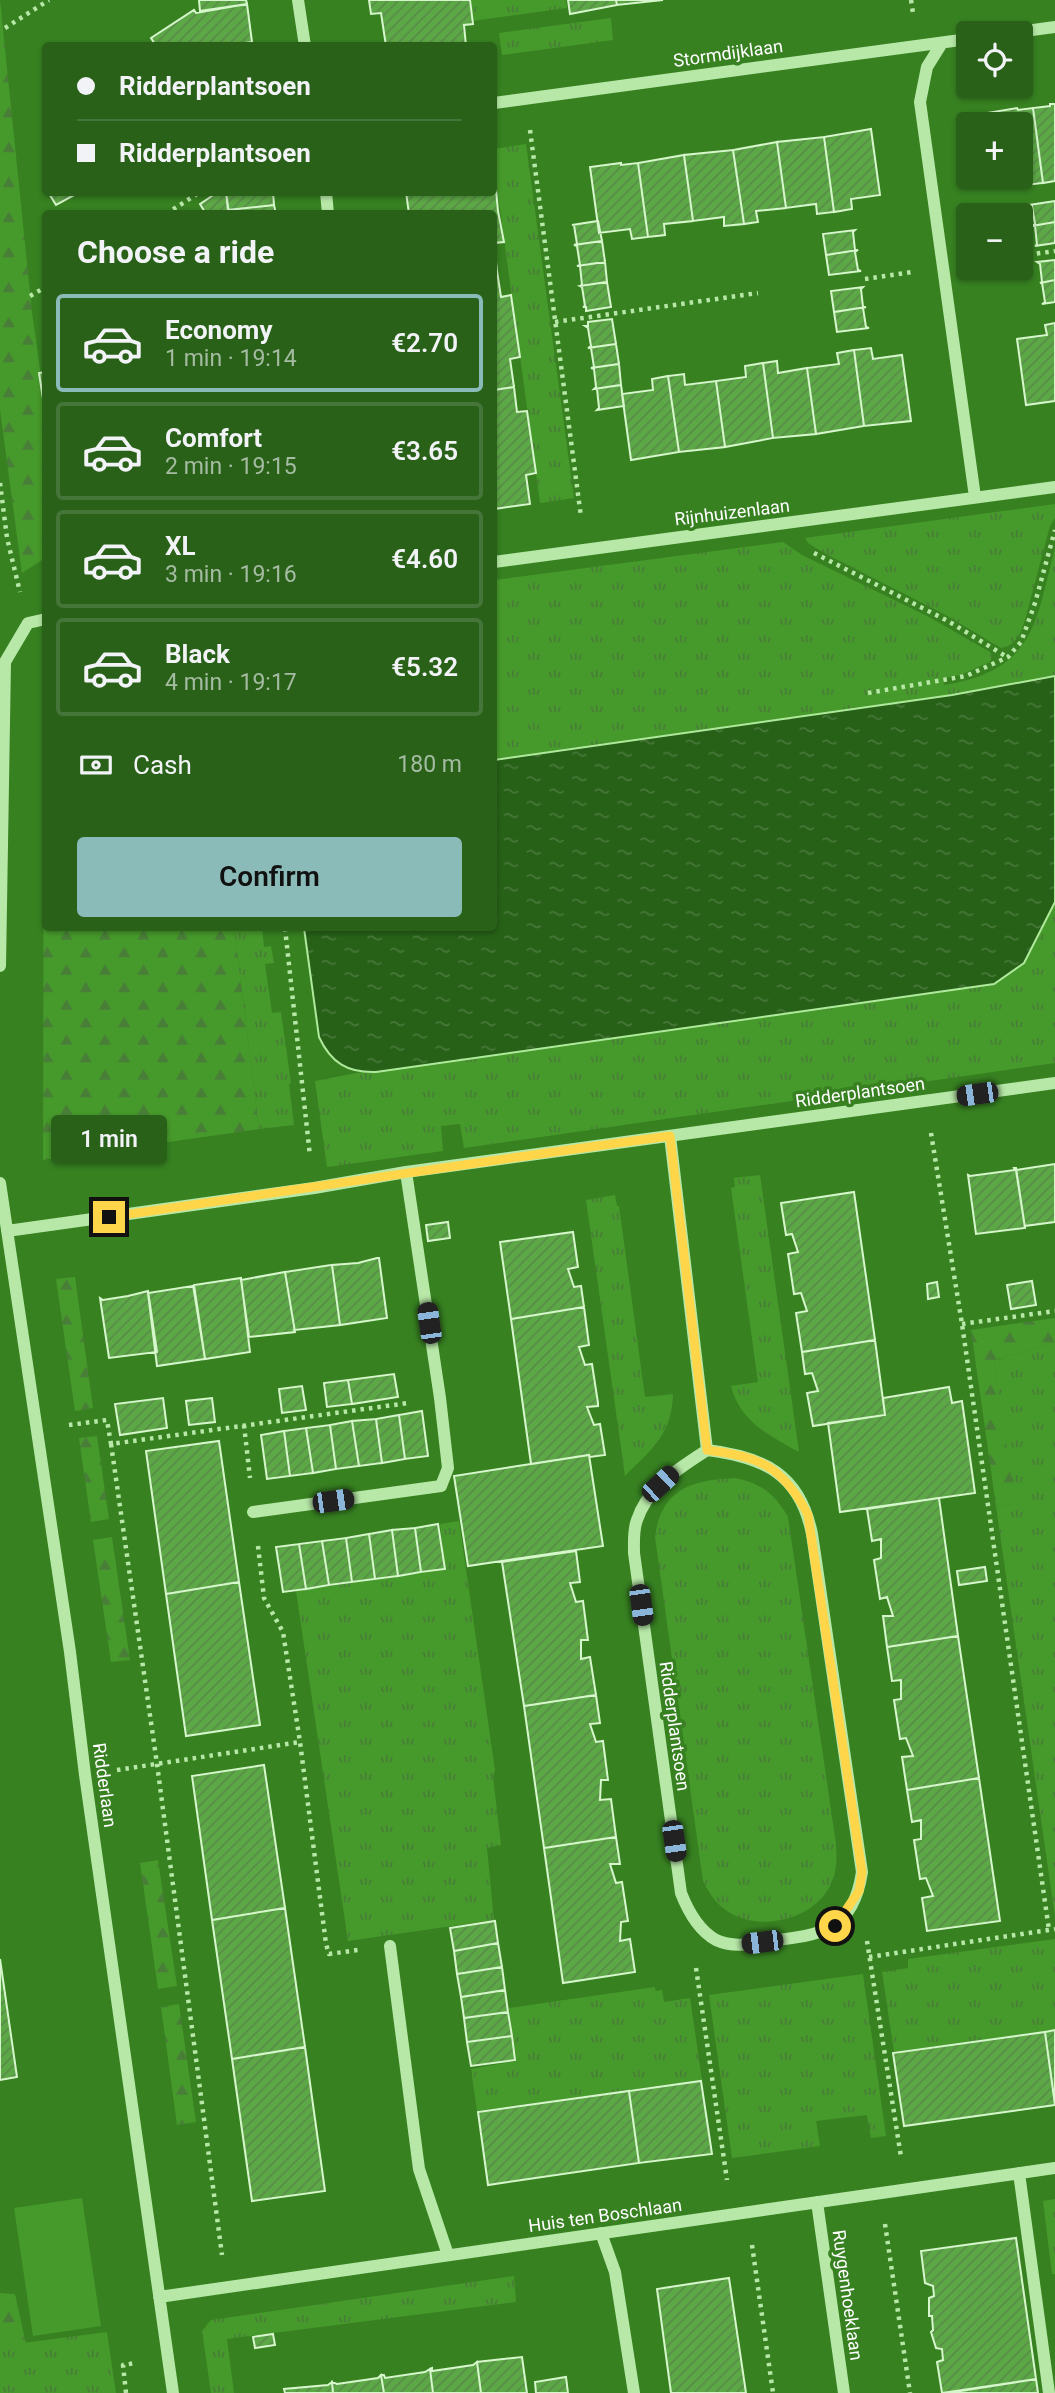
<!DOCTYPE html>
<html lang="en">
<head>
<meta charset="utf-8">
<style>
  :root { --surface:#296119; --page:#356a26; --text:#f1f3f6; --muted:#a5bca2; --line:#457538; --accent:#8bbbb9 }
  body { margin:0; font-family:Roboto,sans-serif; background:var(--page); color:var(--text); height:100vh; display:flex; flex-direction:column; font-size:26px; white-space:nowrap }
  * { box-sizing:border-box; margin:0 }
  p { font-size:23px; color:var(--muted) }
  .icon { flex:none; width:38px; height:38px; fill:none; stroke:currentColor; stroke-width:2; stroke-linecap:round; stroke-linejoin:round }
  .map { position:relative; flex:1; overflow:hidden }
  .drawer { position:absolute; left:42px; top:210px; width:455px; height:721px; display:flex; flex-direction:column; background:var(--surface); border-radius:7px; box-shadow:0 2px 5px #0004 }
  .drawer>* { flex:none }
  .banner { position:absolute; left:42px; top:42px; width:455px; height:154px; border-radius:7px; box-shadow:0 2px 5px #0004; display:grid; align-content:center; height:154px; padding:0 35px; background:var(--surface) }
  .buttons { position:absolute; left:956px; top:21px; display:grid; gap:14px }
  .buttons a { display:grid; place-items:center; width:77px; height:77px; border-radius:7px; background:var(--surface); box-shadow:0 2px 5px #0004; font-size:35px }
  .end { position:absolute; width:32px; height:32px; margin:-16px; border:9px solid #ffd54a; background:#111; box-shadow:0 0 0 4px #111 }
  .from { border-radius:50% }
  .bubble { position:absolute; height:49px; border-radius:7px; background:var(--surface); box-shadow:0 2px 5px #0004; font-size:23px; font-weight:600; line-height:49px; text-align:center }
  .car { position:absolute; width:21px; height:42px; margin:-21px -10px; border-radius:9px; box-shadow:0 0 5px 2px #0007; background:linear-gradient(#222 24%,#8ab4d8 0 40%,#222 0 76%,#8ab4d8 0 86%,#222 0) }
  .banner b { display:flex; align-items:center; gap:24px; height:66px; font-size:26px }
  .banner b+b { border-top:2px solid var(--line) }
  .banner i { width:18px; height:18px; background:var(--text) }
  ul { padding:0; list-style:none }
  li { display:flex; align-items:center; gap:21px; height:98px; margin:0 14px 10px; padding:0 21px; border:4px solid var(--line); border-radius:7px }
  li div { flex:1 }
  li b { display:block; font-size:26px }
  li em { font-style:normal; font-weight:600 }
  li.current { border-color:var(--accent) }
  li>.icon { width:63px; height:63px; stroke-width:1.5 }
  h2 { padding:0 35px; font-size:32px; line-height:84px }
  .pay { display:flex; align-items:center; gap:18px; height:77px; padding:0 35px; font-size:26px }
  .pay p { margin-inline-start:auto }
  .cta { display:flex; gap:14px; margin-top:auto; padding:14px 35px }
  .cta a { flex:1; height:80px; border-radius:7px; background:var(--accent); color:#111; font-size:28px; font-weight:600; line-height:80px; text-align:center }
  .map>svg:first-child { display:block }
  .grass { fill:url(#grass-tufts) }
  .forest { fill:url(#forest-firs) }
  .pitch { fill:#46992b }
  .water { fill:url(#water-ripples); stroke:#afe99b; stroke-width:2 }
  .building { fill:url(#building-hatch); stroke:#d6f6cb; stroke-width:2 }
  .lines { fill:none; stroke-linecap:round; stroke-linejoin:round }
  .path { stroke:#b7e8a7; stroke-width:4.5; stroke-dasharray:3.5 5; stroke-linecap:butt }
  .minor { stroke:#b7e8a7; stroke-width:12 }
  .route { stroke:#ffd54a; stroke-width:9 }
  .labels { text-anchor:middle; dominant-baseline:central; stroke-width:7; stroke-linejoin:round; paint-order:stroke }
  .street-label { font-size:18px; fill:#fff; stroke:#378121 }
</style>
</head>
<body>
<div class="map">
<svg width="1055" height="2393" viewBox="0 0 1055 2393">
  <defs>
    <pattern id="grass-tufts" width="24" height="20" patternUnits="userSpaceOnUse" patternTransform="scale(1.75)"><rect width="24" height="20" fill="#46992b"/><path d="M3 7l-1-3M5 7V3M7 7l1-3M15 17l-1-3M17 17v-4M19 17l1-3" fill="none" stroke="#487e37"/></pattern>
    <pattern id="forest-firs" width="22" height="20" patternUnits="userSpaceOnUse" patternTransform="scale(1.75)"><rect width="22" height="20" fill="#46992b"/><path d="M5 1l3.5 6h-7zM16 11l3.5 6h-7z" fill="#487e37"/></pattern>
    <pattern id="water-ripples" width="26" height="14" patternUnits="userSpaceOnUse" patternTransform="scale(1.75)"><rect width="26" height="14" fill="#276017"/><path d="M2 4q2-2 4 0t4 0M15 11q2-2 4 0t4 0" fill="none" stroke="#47783a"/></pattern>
    <pattern id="building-hatch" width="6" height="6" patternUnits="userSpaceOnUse" patternTransform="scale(1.75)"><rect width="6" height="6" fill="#5da846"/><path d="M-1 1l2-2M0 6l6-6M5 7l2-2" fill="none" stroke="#588c48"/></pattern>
  </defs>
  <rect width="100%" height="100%" fill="#378121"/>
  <path class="grass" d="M469,0H566L567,8L472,21Z
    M611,18L613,40L502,55L499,33Z
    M526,144L574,498L540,503L494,165V149Z
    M1055,504V518L1050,526L1025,620C1021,633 1016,646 1001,648L944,614L826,554L808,543L805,538Z
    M783,542L802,555L929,617L990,652L992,657L990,662L960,675L943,678L944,685C1035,670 1035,624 1055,548V676L952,695L494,760V580Z
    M1055,902V1063L464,1148L460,1124L441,1126L443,1151L327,1167L315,1081L362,1072L994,984L1024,963Z
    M234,928H262L264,947L271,946L274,963L265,964L272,1013L281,1012L291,1083L289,1084L294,1125L259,1129Z
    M760,1175L799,1452C769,1435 740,1422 731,1386L758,1382L731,1188L735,1187L734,1178Z
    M615,1195L617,1206H619L645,1397L673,1394C672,1434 652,1449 625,1476L586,1200Z
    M1055,1342V1917L996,1506L1014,1504L994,1360Z
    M735,1478C761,1483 775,1494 788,1517L836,1844C837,1859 837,1873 830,1886C812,1922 752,1934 722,1907C713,1900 708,1890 703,1881L655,1537C661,1489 692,1480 735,1478Z
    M459,1521L495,1770L493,1777L501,1845L487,1848L494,1920L348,1941L296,1591L445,1569L440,1524Z
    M1055,1939V2030L894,2052L882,1972L908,1968V1959Z
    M863,1974L886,2136L871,2138L867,2115L816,2121L820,2146L732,2158L709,1995Z
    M655,1987L656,1991L662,1990L664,2002L690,1998L702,2080L477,2111L471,2069L516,2061L509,2008Z
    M1055,2199V2274H1052L1043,2201Z
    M514,2276L516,2302L227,2339L234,2393H211L202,2331L211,2320Z
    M107,2332L116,2393H0V2346Z"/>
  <path class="forest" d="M0,0L32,312L46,413L45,558L22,573L0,410Z
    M45,686L46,928H234L259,1129L43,1160L44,696Z
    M75,1277L93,1408L75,1411L56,1279Z
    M1055,1318V1342L994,1360L1015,1504L996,1506L971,1330Z
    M97,1436L109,1519L91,1522L79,1438Z
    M112,1537L130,1660L111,1662L93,1540Z
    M158,1860L177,1986L158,1989L140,1863Z
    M179,2004L196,2122L177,2125L161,2007Z
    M0,2293L15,2294L26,2344L0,2346Z"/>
  <path class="pitch" d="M82,2198L101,2326L33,2336L14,2208Z"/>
  <path class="water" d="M1055,676V902L1024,963L994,984L376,1072C348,1073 331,1063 319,1037L304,928H494V760L952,695Z"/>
  <path class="building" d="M199,0H246L247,4L200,11Z
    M369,0H470L473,24L464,25L466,46H386L381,13L371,14Z
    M568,0H616L617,5L570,14Z
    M616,0H663L617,5Z
    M247,4L252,42L225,46H156L151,38L194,10L196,13Z
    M1050,104H1055V181L1043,183L1033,108L1050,106Z
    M1017,108L1018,110L1033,108L1043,183L1026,185L1025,175H1020V124H988L987,113Z
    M871,129L880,195L851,199L852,209L834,212L824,137Z
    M824,137L834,212L817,214L816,204L786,208L777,142Z
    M777,142L786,208L756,211L758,222L744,224L733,150Z
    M733,150L744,224L724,226V217L693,221L684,155Z
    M684,155L693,221L664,224L665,235L648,237L638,163Z
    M621,163V165L638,163L648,237L632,239L630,229L599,233L590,167Z
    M495,179L498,211L504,242L494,243L497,271H494V214H409L406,192H494Z
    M48,192H77L78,193L56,205Z
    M218,192H226L229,214H206L200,204Z
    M226,192H273L274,205L228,210Z
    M1055,201V222L1032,226L1035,224L1032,206L1029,205Z
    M274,205L276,214H228V210Z
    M598,221L602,241L574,245L577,244L574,225H572Z
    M1055,222V243L1035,246L1037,245L1035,226H1032Z
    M855,230L853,232L855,250H858L826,255L823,234Z
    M602,241L605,262L577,266L580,265L577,246L574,245Z
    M858,250L855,252L858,270L861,271L829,275L826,255Z
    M1055,260V280L1040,283L1042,282L1040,264L1037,262Z
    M605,262L607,282L580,286L582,285L580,266H577Z
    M494,271H497L501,297L511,295L520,357L510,359L514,387L494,390Z
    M1055,280V302L1042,304L1045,302L1042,283H1040Z
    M607,282L611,307L586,311V307H583L585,306L582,287L580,286Z
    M863,287L861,289L863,307H866L834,312L831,291Z
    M866,307L863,308L866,327L869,328L837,332L834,312Z
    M612,319L616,344L588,348L591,346L588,328L585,326H588V322Z
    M1055,323V401L1026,405L1017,339L1047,335L1045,325Z
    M616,344L619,364L591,368L594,367L591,348H588Z
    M871,348L873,359L902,355L911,421L864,426L854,350Z
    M854,350L864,426L816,434L807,368L839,364L837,353Z
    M777,361L778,373L807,368L816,434L773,438L763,363Z
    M763,363L773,438L725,447L716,381L746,377L745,366Z
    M619,364L621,385L594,389L596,387L594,369L591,368Z
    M46,372V418L39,373Z
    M684,374L685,385L716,381L725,447L679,452L668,376Z
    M668,376L679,452L631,460L622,394L653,390L652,379Z
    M621,385L624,406L597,410L599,408L597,389H594Z
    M514,387L517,412L527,411L536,473L526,475L530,504L494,509V390Z
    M1055,1164V1222L1025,1226V1228L1016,1170Z
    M1014,1168H1016L1025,1228L976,1234L968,1175L970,1176L1015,1170Z
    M854,1192L875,1340L802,1352L796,1313L807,1311L801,1293L794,1294L788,1254L798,1252L792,1234L786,1235L781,1203Z
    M448,1222L450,1238L428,1241L426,1225Z
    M573,1232L578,1267L568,1269L574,1287L581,1286L584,1307L511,1319L500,1242Z
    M377,1258H379L387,1318L340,1325L332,1265L358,1263Z
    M331,1265H332L340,1325L294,1330L295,1332L285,1272Z
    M285,1272L295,1332L249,1337L241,1280Z
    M241,1278L250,1352L205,1359L194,1285Z
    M1032,1281L1036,1305L1011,1309L1007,1285Z
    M937,1282L939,1297L928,1299L927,1284Z
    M193,1285L205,1359L157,1366L148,1293L193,1286Z
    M148,1291L157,1352L109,1358L100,1298L103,1300L128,1296Z
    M584,1307L589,1345L579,1347L585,1365L592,1364L598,1403V1406L587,1407L594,1425L600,1424L605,1455L590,1457L589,1455L531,1464L511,1319Z
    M875,1340L885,1415L813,1426L807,1393L818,1391L812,1373L805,1374L802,1352Z
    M394,1374L398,1397L352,1404L348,1380Z
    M348,1380L352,1404L327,1407L324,1383Z
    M302,1386L306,1410L282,1413L279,1389Z
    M949,1387L952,1403L962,1401L975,1493L840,1512L828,1423L885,1415L883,1398Z
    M163,1398L167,1428L120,1435L115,1404Z
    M212,1398L215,1422L189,1425L186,1401Z
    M422,1411L428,1456L405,1459L399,1415Z
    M399,1415L405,1459L382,1463L376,1419Z
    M376,1419L382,1463L359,1466L352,1421Z
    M352,1421L359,1466L336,1469L330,1425Z
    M330,1425L336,1469L313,1473L306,1428Z
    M306,1428L313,1473L290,1476L284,1431Z
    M284,1431L290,1476L267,1479L261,1435Z
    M219,1441L239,1582L166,1594L146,1451Z
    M589,1455L603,1546L468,1566L454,1476Z
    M939,1498L958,1636L887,1647L883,1616H893L887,1597L880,1599L874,1560L881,1558V1539L872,1541L867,1509Z
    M438,1524L445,1569L421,1572L415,1528Z
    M415,1528L421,1572L398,1576L392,1530Z
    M392,1530L398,1576L375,1579L369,1534Z
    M369,1534L375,1579L352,1582L346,1538Z
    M346,1538L352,1582L329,1585L322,1541Z
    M322,1541L329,1585L306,1589L299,1544Z
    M299,1544L306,1589L283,1592L276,1547Z
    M576,1551L580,1582L570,1583L576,1602L583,1601L588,1640H581V1659L590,1657L596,1695L524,1706L502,1562Z
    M985,1567L987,1581L959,1585L957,1571Z
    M239,1582L260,1725L186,1736L166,1594Z
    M958,1636L979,1778L907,1790L902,1757L913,1756L906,1738L900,1739L894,1700L901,1699V1680L892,1681L887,1647Z
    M596,1695L600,1723L590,1724L596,1742L603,1741L608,1780H601L600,1800L611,1799L616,1837L544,1848L524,1706Z
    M264,1765L285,1908L212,1920L192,1776Z
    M979,1778L1000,1921L927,1931L922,1898L933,1896L926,1878L920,1879L914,1840L921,1839V1820L912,1822L907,1790Z
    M616,1837L620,1864H610L616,1883L622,1882L628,1921L621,1922L620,1941L630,1939L635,1972L563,1983L544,1848Z
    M285,1908L305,2047L232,2059L212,1920Z
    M495,1921L498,1943L454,1951L450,1928Z
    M498,1943L502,1967L457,1974L454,1951Z
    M0,1959L17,2077L0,2080Z
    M502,1967L505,1990L461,1997L457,1974Z
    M505,1990L508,2012L464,2018L461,1997Z
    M508,2012L512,2036L467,2042L464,2018Z
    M1055,2030V2104L1045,2032Z
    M1045,2032L1055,2105L904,2126L893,2053Z
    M512,2036L515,2060L471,2066L467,2042Z
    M305,2047L325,2191L252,2201L232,2059Z
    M701,2081L712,2154L639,2163L629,2091Z
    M629,2091L639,2163L488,2185L478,2112Z
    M1016,2238L1036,2379L942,2393L937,2362L943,2360L942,2349L936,2348L931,2332L933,2330L932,2316H929V2298L934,2296L933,2286L925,2283L921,2251Z
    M729,2278L746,2393H671L657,2289Z
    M273,2334L275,2345L255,2348L253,2337Z
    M522,2357L527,2393H481L477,2362Z
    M477,2362L481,2393H433L430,2369L432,2368V2371L473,2365Z
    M430,2369L433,2393H384L381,2375H384L385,2378L425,2372Z
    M381,2375L384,2393H333L332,2382L337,2384L378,2378Z
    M566,2377L568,2393H536L535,2382Z
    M1036,2379L1038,2393H948Z
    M332,2382L333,2393H285L284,2389L328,2385Z"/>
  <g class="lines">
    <path class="path" d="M911,0L913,13
      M5,28L49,0
      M530,130L581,517
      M166,214L200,192
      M1020,256L1055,251
      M865,279L912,272
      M30,296L46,287
      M555,322L758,293
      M0,483L7,538L20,592
      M814,553L948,621L1007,657
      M868,693L966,676L1008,657L1021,642L1035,603L1055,530
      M285,928L310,1156
      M931,1133L962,1324L1049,1930
      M962,1324L1055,1311
      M69,1425L107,1420L111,1444L408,1403
      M244,1425L250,1478
      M111,1444L157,1764L222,2255
      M258,1546L264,1598L283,1632L300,1742L326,1944L329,1954L358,1950
      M117,1770L300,1742
      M867,1941L901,2157
      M869,1957L1055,1929
      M696,1968L727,2180
      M885,2224L910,2393
      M752,2245L773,2393
      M126,2393L123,2365L136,2363"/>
    <path class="minor" d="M298,0L305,46
      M1010,33L1055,27
      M942,43L927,67L920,102L975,497
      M494,103L968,39
      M326,192L328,214
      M494,562L1055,487
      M0,966L5,662L28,623L46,619
      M670,1136L707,1450C764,1457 800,1474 812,1534L862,1872C853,1932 820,1935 769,1941C751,1944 733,1948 716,1940C698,1930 688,1911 681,1893L634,1553C634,1543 633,1530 637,1520C648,1486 679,1469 707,1450
      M0,1183L70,1652L85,1775L173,2393
      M7,1231L314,1188L406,1172L1055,1083
      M253,1512L441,1486L448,1468L440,1398L406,1172
      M390,1946L419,2169L448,2255
      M1019,2173L1049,2393
      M817,2202L844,2393
      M601,2233L615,2272L634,2393
      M159,2297L1055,2168"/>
  </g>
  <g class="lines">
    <path class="route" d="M109,1217C296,1190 482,1161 670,1136L707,1450C760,1457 783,1466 808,1515L862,1872L859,1891L835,1926"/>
  </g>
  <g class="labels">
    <g class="street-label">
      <text transform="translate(728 53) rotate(-8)">Stormdijklaan</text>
      <text transform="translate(732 512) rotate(-7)">Rijnhuizenlaan</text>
      <text transform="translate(860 1092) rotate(-8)">Ridderplantsoen</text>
      <text transform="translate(675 1726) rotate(82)">Ridderplantsoen</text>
      <text transform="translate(105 1785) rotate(82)">Ridderlaan</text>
      <text transform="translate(605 2215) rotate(-8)">Huis ten Boschlaan</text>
      <text transform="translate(848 2295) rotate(82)">Ruygenhoeklaan</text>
    </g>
  </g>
</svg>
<div class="buttons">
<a><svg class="icon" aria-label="locate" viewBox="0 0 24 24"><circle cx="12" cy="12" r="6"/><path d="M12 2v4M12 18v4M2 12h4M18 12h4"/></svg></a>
<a>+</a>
<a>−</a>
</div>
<i class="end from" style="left:835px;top:1926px"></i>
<i class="end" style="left:109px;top:1217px"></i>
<div class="bubble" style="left:51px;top:1115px;width:116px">1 min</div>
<i class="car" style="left:977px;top:1094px;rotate:262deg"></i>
<i class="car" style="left:429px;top:1323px;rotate:352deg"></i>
<i class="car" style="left:660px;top:1484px;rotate:47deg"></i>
<i class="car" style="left:333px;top:1501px;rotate:82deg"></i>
<i class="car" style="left:641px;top:1605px;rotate:172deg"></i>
<i class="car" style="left:674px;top:1841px;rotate:172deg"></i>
<i class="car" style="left:762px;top:1942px;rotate:263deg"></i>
<div class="banner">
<b><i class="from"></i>Ridderplantsoen</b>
<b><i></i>Ridderplantsoen</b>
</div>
<section class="drawer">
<h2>Choose a ride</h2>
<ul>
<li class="current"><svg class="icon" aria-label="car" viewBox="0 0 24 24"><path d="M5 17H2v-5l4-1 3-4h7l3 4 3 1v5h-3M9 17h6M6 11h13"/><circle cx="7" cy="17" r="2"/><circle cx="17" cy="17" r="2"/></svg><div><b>Economy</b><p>1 min · 19:14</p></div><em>€2.70</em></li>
<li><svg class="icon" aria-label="car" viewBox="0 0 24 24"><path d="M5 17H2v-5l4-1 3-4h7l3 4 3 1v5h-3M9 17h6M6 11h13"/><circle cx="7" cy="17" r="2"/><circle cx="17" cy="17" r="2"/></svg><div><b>Comfort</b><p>2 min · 19:15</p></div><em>€3.65</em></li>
<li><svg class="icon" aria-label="car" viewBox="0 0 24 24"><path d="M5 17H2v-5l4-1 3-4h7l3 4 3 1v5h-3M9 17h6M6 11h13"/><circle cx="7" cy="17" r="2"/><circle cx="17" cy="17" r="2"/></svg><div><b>XL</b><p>3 min · 19:16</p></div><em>€4.60</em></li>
<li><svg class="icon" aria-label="car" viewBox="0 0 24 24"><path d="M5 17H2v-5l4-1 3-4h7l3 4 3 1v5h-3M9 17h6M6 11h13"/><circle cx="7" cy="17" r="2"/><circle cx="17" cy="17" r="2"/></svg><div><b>Black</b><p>4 min · 19:17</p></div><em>€5.32</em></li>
</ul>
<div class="pay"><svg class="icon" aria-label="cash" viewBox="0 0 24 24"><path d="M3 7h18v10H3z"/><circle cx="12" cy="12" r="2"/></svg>Cash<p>180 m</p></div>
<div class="cta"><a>Confirm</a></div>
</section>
</div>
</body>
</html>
